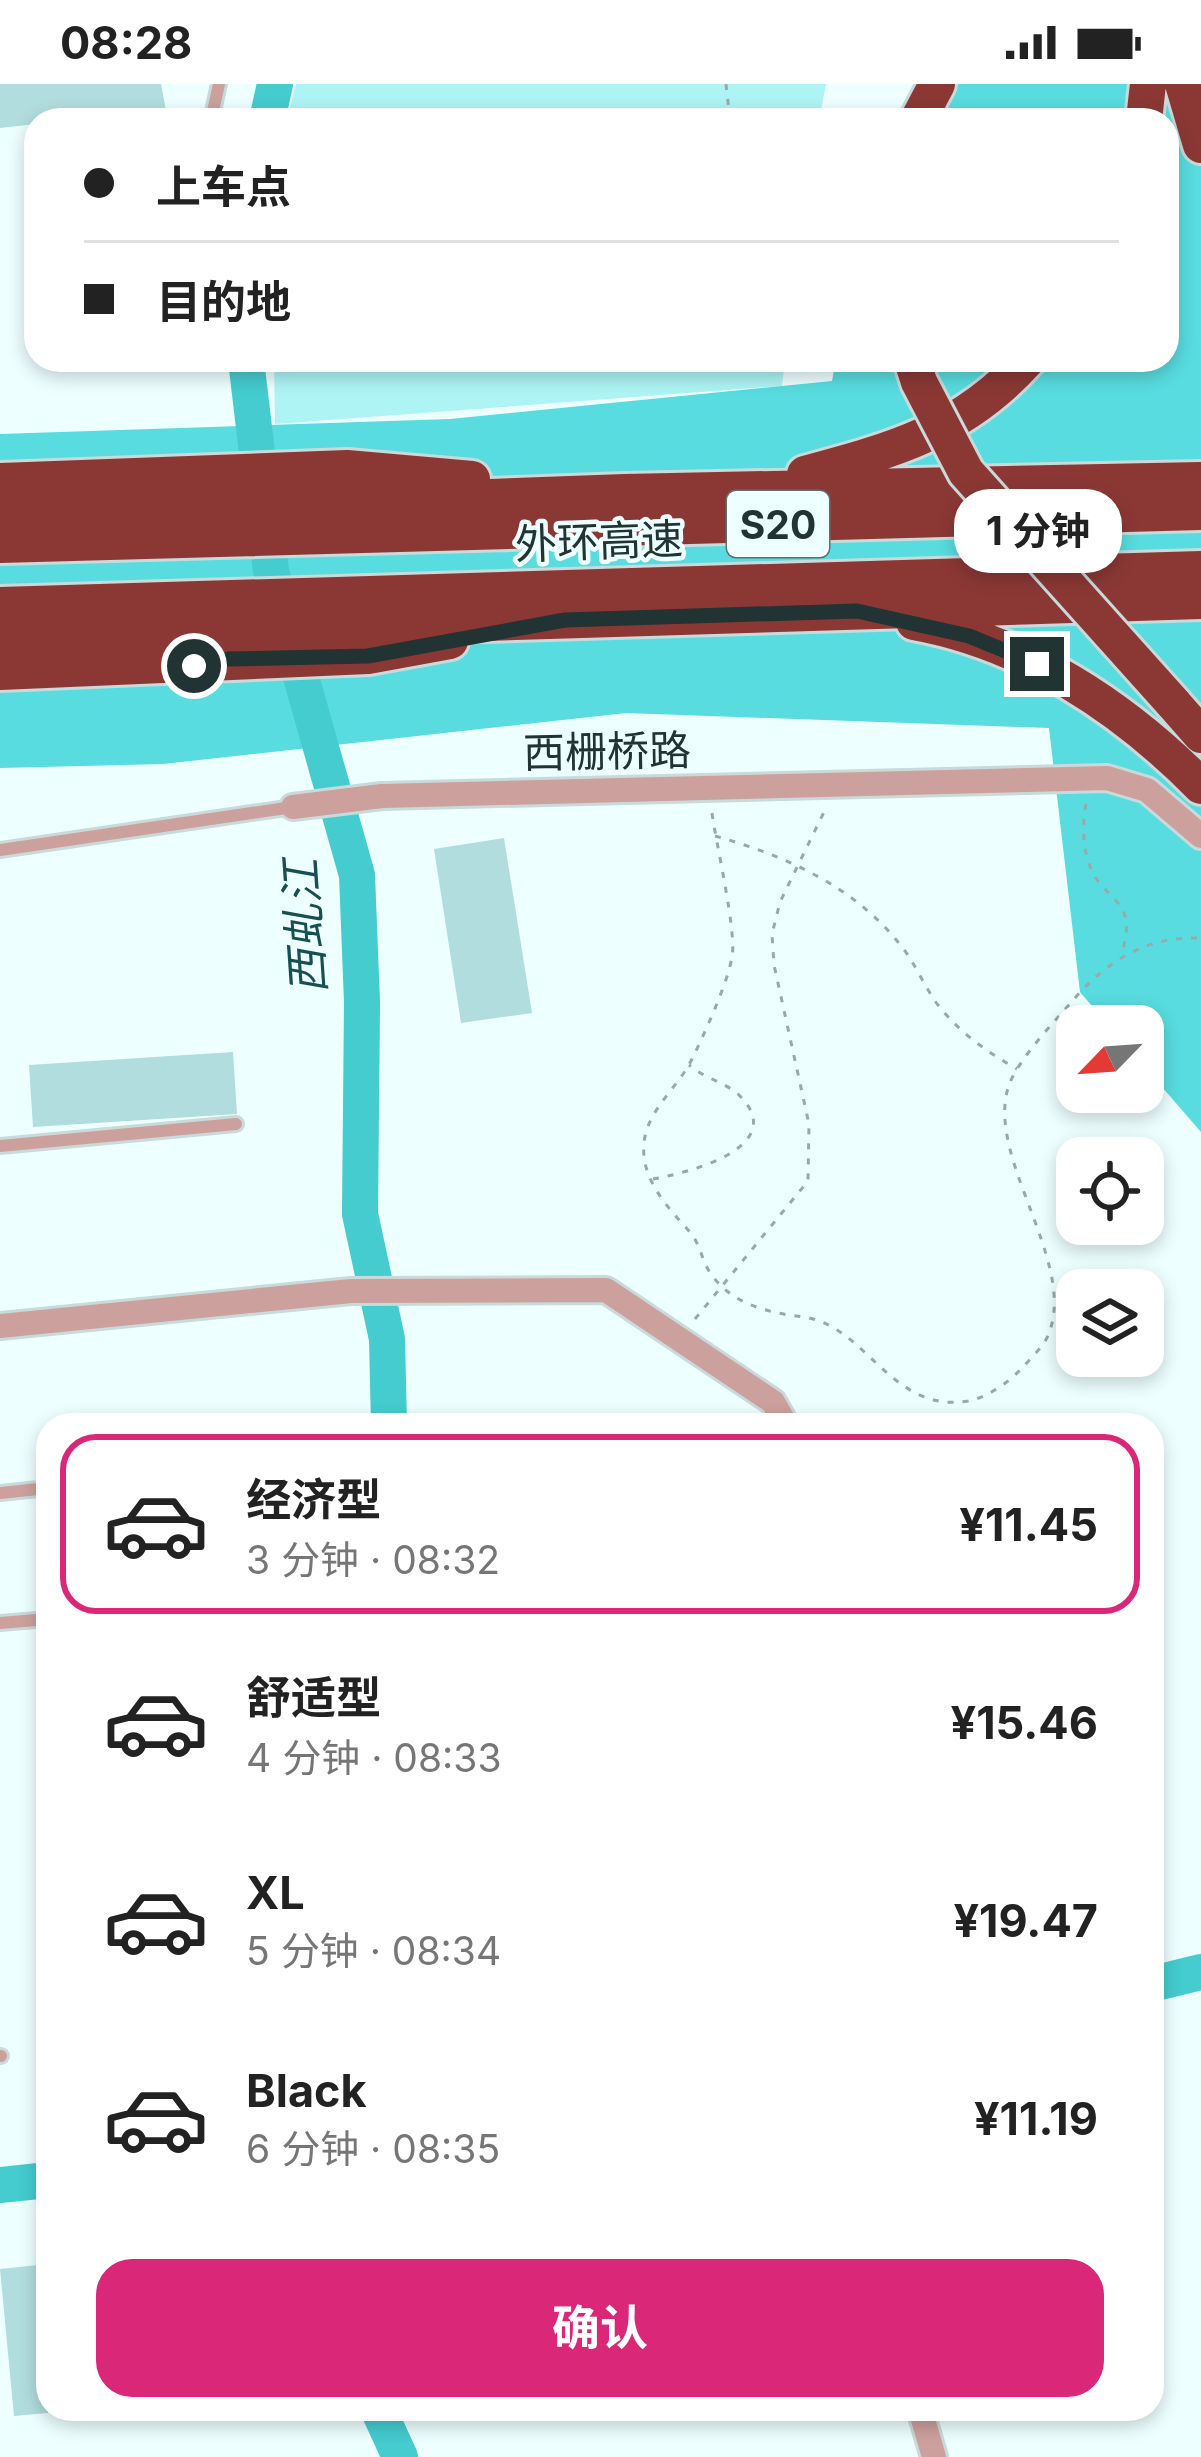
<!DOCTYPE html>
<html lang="zh">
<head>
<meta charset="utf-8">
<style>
  :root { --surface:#fff; --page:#f6f6f6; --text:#222; --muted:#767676; --line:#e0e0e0; --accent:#db2777 }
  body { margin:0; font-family:Inter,"Noto Sans SC",sans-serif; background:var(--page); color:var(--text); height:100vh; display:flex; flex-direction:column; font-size:45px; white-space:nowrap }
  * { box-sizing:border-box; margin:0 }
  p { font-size:39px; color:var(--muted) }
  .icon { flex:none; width:66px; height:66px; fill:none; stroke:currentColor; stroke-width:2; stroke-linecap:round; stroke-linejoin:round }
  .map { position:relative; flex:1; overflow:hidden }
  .drawer { position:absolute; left:36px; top:1329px; width:1128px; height:1008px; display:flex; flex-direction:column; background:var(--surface); border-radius:36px; box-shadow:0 6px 18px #0003 }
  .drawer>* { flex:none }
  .hud { position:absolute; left:24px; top:24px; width:1155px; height:264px; border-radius:36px; box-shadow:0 6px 18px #0003; display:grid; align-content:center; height:264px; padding:0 60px; background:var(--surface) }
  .needle { width:78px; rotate:245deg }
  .tools { position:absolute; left:1056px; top:921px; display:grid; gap:24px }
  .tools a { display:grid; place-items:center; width:108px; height:108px; border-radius:24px; background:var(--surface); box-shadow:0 6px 18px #0003; font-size:60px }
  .end { position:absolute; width:54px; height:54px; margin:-27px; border:15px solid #233; background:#fff; box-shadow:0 0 0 6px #fff }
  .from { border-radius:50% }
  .bubble { position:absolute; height:84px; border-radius:36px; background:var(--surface); box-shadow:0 6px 18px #0003; font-size:39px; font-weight:700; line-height:84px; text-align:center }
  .hud b { display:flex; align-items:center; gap:42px; height:114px; font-size:45px }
  .hud b+b { border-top:3px solid var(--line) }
  .hud i { width:30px; height:30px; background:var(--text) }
  ul { padding:21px 0 0; list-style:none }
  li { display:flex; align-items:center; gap:36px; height:180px; margin:0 24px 18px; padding:0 36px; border:6px solid transparent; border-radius:36px }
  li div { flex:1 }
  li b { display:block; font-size:45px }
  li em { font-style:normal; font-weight:700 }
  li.current { border-color:var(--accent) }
  li>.icon { width:108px; height:108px; stroke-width:1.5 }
  .action { display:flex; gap:24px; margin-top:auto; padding:24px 60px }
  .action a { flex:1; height:138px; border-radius:36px; background:var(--accent); color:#fff; font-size:48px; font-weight:700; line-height:138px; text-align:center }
  .status { display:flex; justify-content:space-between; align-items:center; height:84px; padding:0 60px; background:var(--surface); direction:ltr }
  .status svg { height:33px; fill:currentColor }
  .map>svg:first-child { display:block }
  .green { fill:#aef4f5 }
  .forest { fill:#58dcdf }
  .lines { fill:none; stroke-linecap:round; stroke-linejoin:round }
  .river { stroke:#44cccf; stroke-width:36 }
  .building { fill:#b2ddde }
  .lane-casing { stroke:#c9dada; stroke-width:18 }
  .street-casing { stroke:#c9dada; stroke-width:30 }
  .highway-casing { stroke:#c9dada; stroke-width:42 }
  .path { stroke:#98a9a9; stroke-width:3; stroke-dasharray:6 9; stroke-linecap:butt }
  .lane { stroke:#cca19d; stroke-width:12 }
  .street { stroke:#cca19d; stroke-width:24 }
  .highway { stroke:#8b3835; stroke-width:36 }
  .highway-bridge-casing { stroke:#c9dada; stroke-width:42; stroke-linecap:butt }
  .highway-bridge { stroke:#8b3835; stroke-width:36 }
  .route { stroke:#233; stroke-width:15 }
  .labels { text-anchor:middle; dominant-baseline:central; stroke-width:9; stroke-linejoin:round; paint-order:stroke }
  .shield { fill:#eff; stroke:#5f7070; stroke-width:3 }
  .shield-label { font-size:39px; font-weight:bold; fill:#233 }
  .street-label { font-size:42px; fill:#233; stroke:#eff }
  .water-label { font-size:45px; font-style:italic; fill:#175052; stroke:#eff }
</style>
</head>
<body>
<div class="status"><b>08:28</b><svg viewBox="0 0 49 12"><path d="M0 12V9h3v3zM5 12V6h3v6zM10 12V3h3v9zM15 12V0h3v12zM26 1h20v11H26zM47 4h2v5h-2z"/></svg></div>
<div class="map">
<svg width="1201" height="2373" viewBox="0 0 1201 2373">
  <rect width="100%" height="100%" fill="#eff"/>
  <path class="green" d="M296,0H826L819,36H287Z
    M274,276H785L782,302L275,340Z"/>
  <path class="forest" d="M919,0H1201V1048L1143,981V942H1109L1080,908L1049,644L626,629L163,680L0,684V350L450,335L832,297L836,276H1167V36H905Z"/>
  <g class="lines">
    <path class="river" d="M267,36L275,0
      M246,276L271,487L357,791L362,918L360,1130L387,1255L389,1341
      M1152,1900L1201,1888
      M0,2101L48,2096
      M378,2325L400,2373"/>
  </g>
  <path class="building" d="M0,0H161L166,26L75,36H36V40L0,44Z
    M504,754L532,929L461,939L434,765Z
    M233,968L237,1030L33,1043L29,981Z
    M38,2181L48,2280V2329L14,2332L0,2185Z"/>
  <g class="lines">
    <defs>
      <path id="lane" d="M211,36L219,0
        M0,766L293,723
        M0,1062L236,1040
        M0,1409L48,1404
        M0,1539L48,1535
        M0,1972H1"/>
      <path id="street" d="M293,723L382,712L1107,694L1147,706L1201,752
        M0,1242L351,1207L606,1206L773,1318L786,1341
        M920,2325L934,2373"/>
      <path id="highway" d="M1183,0L1201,61
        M918,36L937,0
        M1144,36L1148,0
        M805,390C894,366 963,347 1027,276
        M0,397L347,384L472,395
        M0,431L625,408L1201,396
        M0,461L1201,428
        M0,521L1201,485
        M914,538C1025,558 1123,623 1201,702
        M0,554L1201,517
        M0,588L368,572L450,557
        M1173,619L1201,651"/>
    </defs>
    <use href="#lane" class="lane-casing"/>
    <use href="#street" class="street-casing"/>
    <use href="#highway" class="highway-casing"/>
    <path class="path" d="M726,0L730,36
      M1086,720C1081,746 1083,782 1102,802C1111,812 1121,819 1125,832C1129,845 1124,858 1122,871
      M712,729C716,759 737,849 732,873C728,898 704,951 692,975C675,1010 636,1032 645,1079C651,1106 671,1127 689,1147C700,1159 701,1174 709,1187C730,1220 768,1229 804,1233C867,1242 891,1330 968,1317C988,1313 1008,1299 1022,1284C1031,1274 1045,1261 1049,1249C1077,1177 984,1072 1009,1001C1019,974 1056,936 1075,914C1109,875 1148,852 1201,854
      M715,752C783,771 852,801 898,858C914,876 923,901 938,921C959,948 987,968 1017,985
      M653,1095C687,1089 793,1063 738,1010C724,998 704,994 689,981
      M695,1235L808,1097L809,1040L774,881L772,850L780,818L826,724"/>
    <use href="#lane" class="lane"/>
    <use href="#street" class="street"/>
    <use href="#highway" class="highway"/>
    <defs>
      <path id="highway-bridge" d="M912,276L919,298L966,388L1173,619"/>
    </defs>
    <use href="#highway-bridge" class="highway-bridge-casing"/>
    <use href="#highway-bridge" class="highway-bridge"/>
  </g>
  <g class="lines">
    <path class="route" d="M194,582L228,575L368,572L565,536L857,527L969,552L1037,580"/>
  </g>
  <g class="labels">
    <rect class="shield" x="727" y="407" width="102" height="66" rx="9"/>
    <g class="shield-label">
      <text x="778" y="440">S20</text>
    </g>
    <g class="street-label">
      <text transform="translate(599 457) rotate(-2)">外环高速</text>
      <text transform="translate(607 667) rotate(-1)">西栅桥路</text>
    </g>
    <g class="water-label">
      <text transform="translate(304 843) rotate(-94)">西虬江</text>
    </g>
  </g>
</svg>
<div class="tools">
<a><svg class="needle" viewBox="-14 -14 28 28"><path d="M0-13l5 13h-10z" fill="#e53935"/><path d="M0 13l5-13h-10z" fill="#767676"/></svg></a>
<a><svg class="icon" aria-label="locate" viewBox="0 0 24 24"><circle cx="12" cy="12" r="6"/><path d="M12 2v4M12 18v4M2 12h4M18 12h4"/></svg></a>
<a><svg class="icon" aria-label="layers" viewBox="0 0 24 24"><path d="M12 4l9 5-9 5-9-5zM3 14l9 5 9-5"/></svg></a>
</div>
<i class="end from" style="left:194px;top:582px"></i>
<i class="end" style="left:1037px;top:580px"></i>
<div class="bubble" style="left:954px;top:405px;width:168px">1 分钟</div>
<div class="hud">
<b><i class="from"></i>上车点</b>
<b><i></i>目的地</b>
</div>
<section class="drawer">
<ul>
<li class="current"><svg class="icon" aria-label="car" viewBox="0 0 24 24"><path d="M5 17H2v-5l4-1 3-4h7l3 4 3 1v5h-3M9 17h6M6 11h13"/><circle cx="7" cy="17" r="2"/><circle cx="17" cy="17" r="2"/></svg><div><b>经济型</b><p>3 分钟 · 08:32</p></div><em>¥11.45</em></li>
<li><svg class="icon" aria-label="car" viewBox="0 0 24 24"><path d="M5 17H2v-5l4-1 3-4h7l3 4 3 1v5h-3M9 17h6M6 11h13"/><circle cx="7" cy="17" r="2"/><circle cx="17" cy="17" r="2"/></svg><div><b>舒适型</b><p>4 分钟 · 08:33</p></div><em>¥15.46</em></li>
<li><svg class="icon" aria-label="car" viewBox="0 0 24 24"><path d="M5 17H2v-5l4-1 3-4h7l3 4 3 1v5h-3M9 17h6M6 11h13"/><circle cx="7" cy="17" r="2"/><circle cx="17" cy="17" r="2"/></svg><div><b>XL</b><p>5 分钟 · 08:34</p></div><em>¥19.47</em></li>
<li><svg class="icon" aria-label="car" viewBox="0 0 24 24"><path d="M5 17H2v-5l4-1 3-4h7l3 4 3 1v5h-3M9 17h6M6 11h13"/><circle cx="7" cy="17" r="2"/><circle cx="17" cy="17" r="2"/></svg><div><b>Black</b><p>6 分钟 · 08:35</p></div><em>¥11.19</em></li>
</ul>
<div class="action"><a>确认</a></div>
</section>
</div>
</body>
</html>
